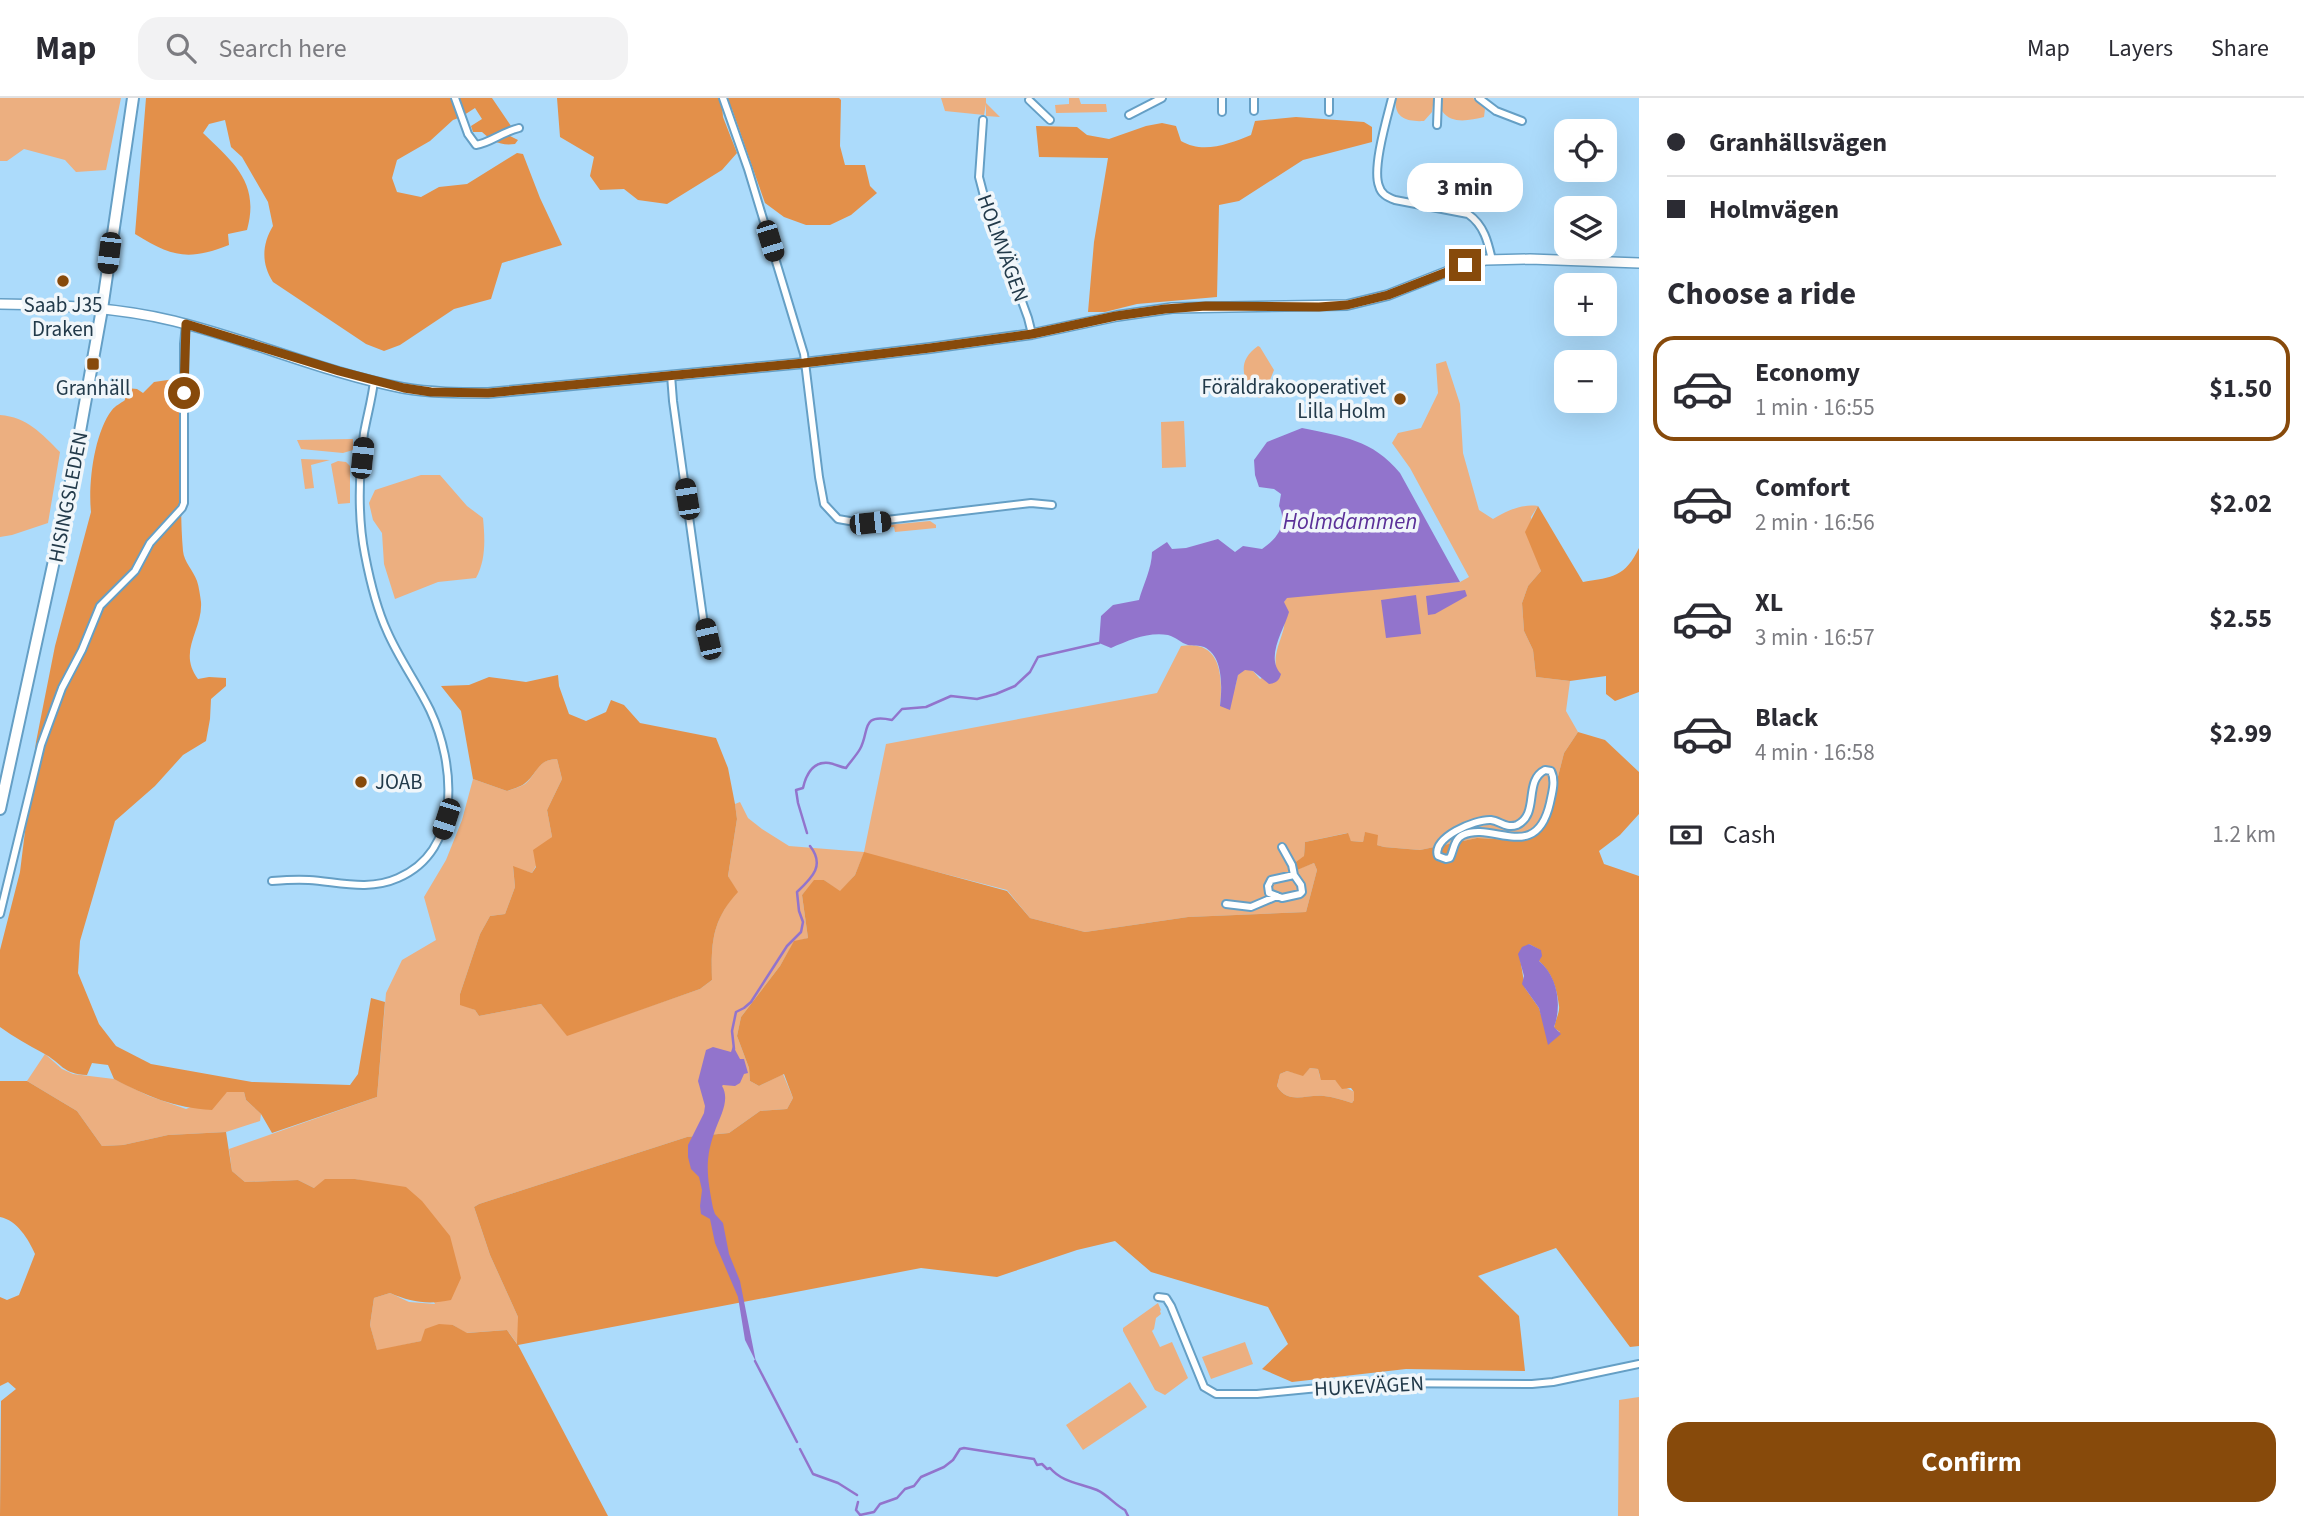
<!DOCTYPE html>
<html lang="en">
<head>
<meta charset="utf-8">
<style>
  :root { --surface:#fff; --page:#f2f2f3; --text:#2b2b33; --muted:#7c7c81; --line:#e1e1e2; --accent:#874a0b }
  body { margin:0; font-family:"Source Sans 3",sans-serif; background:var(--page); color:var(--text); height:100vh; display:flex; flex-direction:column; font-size:26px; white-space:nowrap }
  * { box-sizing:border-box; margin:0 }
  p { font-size:23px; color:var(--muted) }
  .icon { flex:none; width:38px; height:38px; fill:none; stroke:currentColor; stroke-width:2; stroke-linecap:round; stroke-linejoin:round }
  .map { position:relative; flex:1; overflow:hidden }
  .side { display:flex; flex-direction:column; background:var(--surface); width:665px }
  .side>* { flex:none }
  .top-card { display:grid; align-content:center; height:154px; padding:0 28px; background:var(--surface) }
  .buttons { position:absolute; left:1554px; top:21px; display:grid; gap:14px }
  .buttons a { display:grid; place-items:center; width:63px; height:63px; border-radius:14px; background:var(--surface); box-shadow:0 7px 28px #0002; font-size:35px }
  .end { position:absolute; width:32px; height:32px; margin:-16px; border:9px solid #874a0b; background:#fff; box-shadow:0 0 0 4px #fff }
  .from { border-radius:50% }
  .bubble { position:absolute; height:49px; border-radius:21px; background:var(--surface); box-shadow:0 7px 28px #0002; font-size:23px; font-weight:700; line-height:49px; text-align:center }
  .car { position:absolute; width:21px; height:42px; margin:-21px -10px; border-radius:9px; box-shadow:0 0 5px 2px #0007; background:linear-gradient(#222 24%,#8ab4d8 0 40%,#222 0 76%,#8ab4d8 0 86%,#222 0) }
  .top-card b { display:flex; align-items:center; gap:24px; height:66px; font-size:26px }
  .top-card b+b { border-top:2px solid var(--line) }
  .top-card i { width:18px; height:18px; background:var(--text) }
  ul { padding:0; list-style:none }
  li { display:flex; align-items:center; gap:21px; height:105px; margin:0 14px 10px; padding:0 14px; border:4px solid transparent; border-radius:21px }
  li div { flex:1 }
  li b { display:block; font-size:26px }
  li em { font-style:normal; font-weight:700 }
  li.current { border-color:var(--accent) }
  li>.icon { width:63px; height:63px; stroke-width:1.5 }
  h2 { padding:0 28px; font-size:32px; line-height:84px }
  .pay { display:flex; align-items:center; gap:18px; height:77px; padding:0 28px; font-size:26px }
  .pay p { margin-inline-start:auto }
  .primary-button { display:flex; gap:14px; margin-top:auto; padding:14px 28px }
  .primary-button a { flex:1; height:80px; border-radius:21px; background:var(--accent); color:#fff; font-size:28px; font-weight:700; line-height:80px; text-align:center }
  header { display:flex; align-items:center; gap:42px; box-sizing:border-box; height:98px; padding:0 35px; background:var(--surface); border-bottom:2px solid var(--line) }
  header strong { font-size:33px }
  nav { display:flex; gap:38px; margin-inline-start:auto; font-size:24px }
  .search { width:490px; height:63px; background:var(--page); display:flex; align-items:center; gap:18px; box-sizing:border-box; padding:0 24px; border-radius:21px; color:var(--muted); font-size:26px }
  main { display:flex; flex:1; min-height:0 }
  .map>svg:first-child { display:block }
  .green { fill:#ecaf80 }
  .forest { fill:#e3904a; fill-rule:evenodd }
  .water { fill:#9274cc }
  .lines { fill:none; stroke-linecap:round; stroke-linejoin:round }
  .stream { stroke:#9274cc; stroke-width:2.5 }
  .street-casing { stroke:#659fc5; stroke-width:10 }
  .secondary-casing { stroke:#659fc5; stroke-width:12 }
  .highway-casing { stroke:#659fc5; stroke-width:14 }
  .street { stroke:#fff; stroke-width:6 }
  .secondary { stroke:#fff; stroke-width:9 }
  .highway { stroke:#fff; stroke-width:10 }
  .route { stroke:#874a0b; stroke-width:9 }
  .poi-dot { fill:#874a0b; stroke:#f0f6fa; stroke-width:2.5 }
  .labels { text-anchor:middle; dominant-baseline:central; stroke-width:7; stroke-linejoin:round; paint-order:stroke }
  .street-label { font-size:21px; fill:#223a4a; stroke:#f0f6fa }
  .poi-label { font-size:21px; fill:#223a4a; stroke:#f0f6fa }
  .water-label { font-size:23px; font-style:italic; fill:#5b3098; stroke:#f0f6fa }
</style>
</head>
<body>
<header>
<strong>Map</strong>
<div class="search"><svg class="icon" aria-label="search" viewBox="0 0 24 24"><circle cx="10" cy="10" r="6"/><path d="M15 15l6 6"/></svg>Search here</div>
<nav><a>Map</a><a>Layers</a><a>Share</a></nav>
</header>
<main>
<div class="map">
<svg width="1639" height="1418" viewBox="0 0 1639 1418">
  <rect width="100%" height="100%" fill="#acdbfb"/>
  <path class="green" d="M0,0H121L106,72L76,74L65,62L24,51L7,63H0Z
    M941,0H986V5L1000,19L986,18V6L984,17L945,13Z
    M1069,0H1079L1081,6H1106L1107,14L1056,15L1055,7L1069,6Z
    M1396,0H1434L1432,14L1424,23C1407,24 1393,20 1396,0Z
    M1442,0H1473L1485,11L1484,19C1470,22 1452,27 1442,13Z
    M1258,248L1260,249L1274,272L1265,295L1259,300C1243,284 1235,264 1258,248Z
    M1446,263L1460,306L1463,355L1479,412L1493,421C1509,412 1520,406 1538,408L1531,419L1537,459L1541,473L1528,488L1522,505L1524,533L1533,552L1536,579L1570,583L1566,613L1578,634L1564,655L1548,718L1534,735L1513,742L1477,740L1420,752L1384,749L1377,747L1365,735L1363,744L1351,743L1347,735L1305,744L1304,758L1298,771L1314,765L1317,772L1306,814L1188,819L1085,834L1030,820L1007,792L864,755L855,777L840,794L824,782H815L802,797L808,840L794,844L780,868L741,919L737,938L749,970L750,983L759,988L783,976L793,1000L787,1011L760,1013L729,1035L687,1039L479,1106L474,1109L490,1157L518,1219V1247L507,1232L466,1235L453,1227L421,1243L377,1253L370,1227L374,1200L390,1195L409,1204L435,1206L373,1085L355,1081L314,1090L298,1082L245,1084L232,1073L229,1051L377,999L386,895L402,862L436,842L424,799L446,762L462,722L473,681L507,693C513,691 520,689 525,686C538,675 536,662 557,661L562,681L547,712L552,739L532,775L513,769L515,789L505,816L490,818L480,836L460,896V906L475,912L479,918L541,906L567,937L700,891L712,882C711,845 712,823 737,794L728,778L737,721L735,706L740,704L748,720L762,731L789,748L864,754L886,646L1157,595L1181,548C1221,541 1223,578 1220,608L1235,590L1238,576L1245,571L1253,573L1260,581L1276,571C1274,555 1279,547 1283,533C1286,524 1284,513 1284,504L1287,499L1460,484L1469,479L1410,370L1392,345L1398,335L1421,330L1438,295L1436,266Z
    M0,317C27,319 42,336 60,354L48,425L12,437L0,439Z
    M1184,323L1186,369L1162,370L1161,324Z
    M351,341H353V352L343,355L301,351L297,342Z
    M301,361L330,362L311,367L314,390L305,391Z
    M338,363L346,364L350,368V405L338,406L331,366Z
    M421,377H440L467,408L483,420C485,441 486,462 476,480L438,484L395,501L384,466L382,435L373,422L369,405L375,392Z
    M930,423L936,427V430L895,434L894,429L857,433V430Z
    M45,956L62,971L73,976L114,981L149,998L186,1011L227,994H244L246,1002L261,1016L260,1023L226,1034L168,1037L123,1047L102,1048L77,1013L27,983Z
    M1310,970L1318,971L1320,979L1335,982L1340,987L1355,994L1354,1002L1352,1005C1343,1002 1333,999 1324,998C1306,996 1288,1007 1277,988L1280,976L1287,973L1303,977Z
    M1158,1205L1161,1212L1160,1213L1161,1216L1156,1220L1154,1231L1152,1233L1160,1249L1172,1244L1188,1280L1165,1297L1155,1292L1123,1233V1230Z
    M1245,1244L1253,1266L1211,1281L1202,1259Z
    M1130,1284L1147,1309L1083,1352L1066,1327Z
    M1639,1299V1418H1618L1619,1302Z"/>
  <path class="forest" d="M146,0H492L511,28L508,37L518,42L515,46C500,48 492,43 482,34H473L471,28L482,21L475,10L461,19L453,22L430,43L397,62L392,80L397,94L421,99L439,89L467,86L517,55L523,56L540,100L562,147L502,165L491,201L454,211L400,247L384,253L366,246L273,184C261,166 262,146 273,128L268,104L242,59L231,49L225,22L209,26L203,35C234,65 260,85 247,132L228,136L229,147C188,163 172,159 135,136Z
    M557,0H839L841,2L840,48L845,67H865L870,88L877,95L851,117L830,127H806L784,119L765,105L732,11L722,7L723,19L737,55L722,72L667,106L638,102L624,91L600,92L590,78L594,59L560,39Z
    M1296,19L1364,24L1372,29V44L1303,62L1239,103L1219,107L1217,199L1137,206L1105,214H1088L1094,144L1108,60L1039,59L1036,28L1077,29L1087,37L1109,41L1146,28L1162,25L1176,28L1181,43C1203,56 1229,46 1251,37L1255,23Z
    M181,280C185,338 178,396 183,453C184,464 193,472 197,483C199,489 200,497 201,504C203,532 177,553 198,581L209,579L226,580V588L211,601L210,621L206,643L183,657L155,688L115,723L80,843L78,875L99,926L116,948L151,966L252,984L350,987L358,976L371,900L385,904L377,999L272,1035L261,1016L246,1002L244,994H227L212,1012C174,1010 147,998 114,981L108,967L92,965L87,977C62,976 62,965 43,955C28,947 14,939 0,929V852L20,774L36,644L55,548L91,414C88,386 94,335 112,312C115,308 121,305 125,302L126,290L137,291L143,295L154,284Z
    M1538,408L1583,484C1613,479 1625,479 1639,450V594L1615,603L1606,596V578L1570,583L1536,579L1533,552L1524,533L1522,505L1528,488L1541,473L1525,434Z
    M558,577L559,588L569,616L586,623L606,614L611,602L624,607L640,625L716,640L728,670L735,706L737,721L728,778L738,794C712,822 711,845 712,882L700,891L567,938L541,906L479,918L475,912L460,907V896L480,836L490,818L505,816L515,789L513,768L532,775L536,769L533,752L552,739L547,712L562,681L557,661C536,662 538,676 524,686C520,689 512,691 507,693L473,681L461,613L441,588L469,587L489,579L526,584Z
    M1578,634L1605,642L1639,674V716L1620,737L1599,753L1604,766L1639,778V1248L1630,1249L1556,1150L1478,1178L1519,1218L1525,1273L1406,1271L1292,1284L1262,1271L1288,1246L1268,1209L1151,1174L1115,1143L1077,1152L997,1179L921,1170L518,1247L608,1418H0L1,1303L16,1291L8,1284L0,1288V1199L7,1202L19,1197L35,1156C29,1142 17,1122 0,1119V983H27L77,1013L102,1048L123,1047L168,1037L226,1034L232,1073L245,1084L298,1082L314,1090L325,1081H355L406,1089L422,1103L450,1138L461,1180L451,1202C428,1207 411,1204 390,1195L374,1200L370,1227L377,1252L421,1243L425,1231L439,1226L453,1227L467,1235L507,1232L517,1246L518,1219L490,1157L474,1109L479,1106L687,1039L729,1035L760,1013L787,1011L793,1000L784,976L759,988L750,983L749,970L737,938L741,919L780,868L794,843L808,840L802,797L814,782H824L840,793L855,777L864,754L1007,793L1030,820L1085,834L1188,819L1306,814L1317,772L1314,765L1297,772L1296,764L1304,758L1305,744L1348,735L1351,743L1363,744L1365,734L1378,737L1377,747L1384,749L1420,752L1477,740L1513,742L1533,735L1548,718L1564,655ZM1529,846L1540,852L1539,863C1552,874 1557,891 1559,908C1560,914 1555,923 1554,930L1560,934L1545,929L1539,910L1525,890L1520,860ZM1310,970L1318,971L1321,982H1335L1342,991L1351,990L1354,994V1002L1352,1005C1343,1002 1333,999 1324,998C1306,996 1288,1007 1277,988L1280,976L1287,973L1303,978Z"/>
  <path class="water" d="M1302,330C1343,339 1372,341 1400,375L1460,484L1287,500L1284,504L1289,514C1284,532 1265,559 1281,576C1279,583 1276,585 1269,586L1253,573L1245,572L1238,577L1230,612L1220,608C1222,591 1224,558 1204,549C1199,547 1193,548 1188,547C1181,545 1176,539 1168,537C1147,534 1130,542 1111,550L1099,545L1101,518L1113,507L1139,502C1143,487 1152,470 1152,454L1167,444L1172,451L1186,450L1218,441L1235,454L1243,448L1262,451C1277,441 1288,426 1279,408L1281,396L1274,391L1259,389L1255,377L1254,362L1267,344Z
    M1465,492L1467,498L1435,516L1428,517L1426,498Z
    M1416,497L1421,536L1386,540L1381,502Z
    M1529,846L1541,852L1542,858L1539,863C1558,878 1562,909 1554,929L1561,936L1548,947L1539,910L1522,886L1524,878L1518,856L1522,849Z
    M733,948L740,961H744L748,975L744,976L740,985L735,988L723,987L722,988C730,1001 721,1017 716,1030C704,1061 707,1078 713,1110L715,1116L723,1125L729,1156L740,1183L756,1264L745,1242L738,1199L715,1145L710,1121L701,1116L700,1108L702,1092L699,1079L691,1071L688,1059V1047L704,1015L705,1008L698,983L706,952L713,949L731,954Z"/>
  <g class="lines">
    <path class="stream" d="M807,735L798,705L796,692L803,690C806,677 813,663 829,665C835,666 840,669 846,670C850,664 856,658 860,651C870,633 860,615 892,622L902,611L926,609L951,598L977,601L996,596L1015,588L1030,574L1038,559L1099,545
      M734,951L732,933L736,914L744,910L751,904L787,848L801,834L803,824L799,813L797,794C813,779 825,767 810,748
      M755,1263L797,1344
      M800,1351L813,1376L838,1385L857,1397
      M858,1404L856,1412L861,1418
      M860,1417L874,1414L880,1406L897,1400L905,1391L914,1388L921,1379L944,1369L953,1362L960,1351L964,1350L1034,1361L1037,1367L1042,1366L1047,1371L1050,1370C1063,1385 1080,1385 1097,1392C1108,1397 1115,1407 1125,1412L1128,1418"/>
    <defs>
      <path id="street" d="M455,0L468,36L476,47C490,45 502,34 519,30
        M723,0L748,71L804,256L819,379L824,406L838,421L861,425L1031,405L1052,407
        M1254,0V13
        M1392,0C1387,20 1372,70 1379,88C1381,96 1387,99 1395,102L1468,116C1484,127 1488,144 1492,162
        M1479,0L1496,13L1522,23
        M1029,2L1050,22
        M1222,14V0
        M1329,14V0
        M1129,17L1162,0
        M983,22L979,79L985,102L1028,220L1032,236
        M1437,27L1438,0
        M671,277L673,303L704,527L710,552
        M1545,672L1551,673C1556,683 1552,695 1550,705C1536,766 1493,723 1463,737C1454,741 1454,752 1450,760L1446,761L1438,758C1431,740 1475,721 1491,722C1500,723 1506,731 1517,727C1540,716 1523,683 1545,672Z
        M1282,749L1292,767L1294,777L1301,787L1302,794L1300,796L1282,800L1269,795L1268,788L1271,782L1294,777
        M272,783C284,782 297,781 309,782C339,784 369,793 398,780C463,752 455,665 430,612C417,585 399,561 387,533C376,509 370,483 365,457C357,417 359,375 364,335C367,318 372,301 374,283
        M1226,806L1251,809L1277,798
        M0,816L41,647L62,590L82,552L100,508L135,473L150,445L182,410L184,405V246L186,226
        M1158,1199L1166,1200L1171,1208L1204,1289L1216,1296H1257L1370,1285L1532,1286L1553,1284L1639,1266"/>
      <path id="secondary" d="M0,206C58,207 117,209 174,223C251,242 325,275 403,290C431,295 460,295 488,295L804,265L930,250L1032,236L1117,218L1172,210L1347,207L1388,197L1459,169L1486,162L1530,161L1639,165"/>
      <path id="highway" d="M0,711L70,389L102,211L133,0"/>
    </defs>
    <use href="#street" class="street-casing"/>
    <use href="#secondary" class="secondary-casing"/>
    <use href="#highway" class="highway-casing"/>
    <use href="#street" class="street"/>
    <use href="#secondary" class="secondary"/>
    <use href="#highway" class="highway"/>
  </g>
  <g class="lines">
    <path class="route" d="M184,295L186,226L339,273L404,290L431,294L488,295L804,265L930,250L1032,236L1116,218L1165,211L1206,208L1319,209L1347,207L1388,197L1465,167"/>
  </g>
  <g class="poi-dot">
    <circle cx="63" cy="183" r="7"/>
    <rect x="86" y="259" width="14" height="14" rx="3.5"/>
    <circle cx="1400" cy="301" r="7"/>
    <circle cx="361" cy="684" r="7"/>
  </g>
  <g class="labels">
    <g class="street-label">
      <text transform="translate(1003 150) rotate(70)">HOLMVÄGEN</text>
      <text transform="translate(68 399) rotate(-79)">HISINGSLEDEN</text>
      <text transform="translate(1369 1288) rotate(-3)">HUKEVÄGEN</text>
    </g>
    <g class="poi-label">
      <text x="63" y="207">Saab J35<tspan x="63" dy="24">Draken</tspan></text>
      <text x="1386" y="289" text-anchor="end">Föräldrakooperativet<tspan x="1386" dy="24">Lilla Holm</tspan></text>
      <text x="93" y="290">Granhäll</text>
      <text x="375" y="684" text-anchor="start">JOAB</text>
    </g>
    <g class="water-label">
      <text x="1350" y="423">Holmdammen</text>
    </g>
  </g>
</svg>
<div class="buttons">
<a><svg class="icon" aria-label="locate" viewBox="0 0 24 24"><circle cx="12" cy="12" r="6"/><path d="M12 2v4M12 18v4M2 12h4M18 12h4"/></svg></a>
<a><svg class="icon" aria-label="layers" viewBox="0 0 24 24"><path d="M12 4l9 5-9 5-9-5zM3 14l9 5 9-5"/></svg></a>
<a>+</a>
<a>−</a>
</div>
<i class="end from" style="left:184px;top:295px"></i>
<i class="end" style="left:1465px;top:167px"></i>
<div class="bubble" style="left:1407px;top:65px;width:116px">3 min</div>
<i class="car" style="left:770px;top:143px;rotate:163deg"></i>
<i class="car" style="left:109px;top:155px;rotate:187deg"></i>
<i class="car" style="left:362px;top:360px;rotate:6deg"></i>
<i class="car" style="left:687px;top:401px;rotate:351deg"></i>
<i class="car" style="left:870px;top:425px;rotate:84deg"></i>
<i class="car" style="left:708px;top:541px;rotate:347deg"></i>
<i class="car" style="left:446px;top:721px;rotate:198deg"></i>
</div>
<section class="side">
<div class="top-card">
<b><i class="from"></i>Granhällsvägen</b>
<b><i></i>Holmvägen</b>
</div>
<h2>Choose a ride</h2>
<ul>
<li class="current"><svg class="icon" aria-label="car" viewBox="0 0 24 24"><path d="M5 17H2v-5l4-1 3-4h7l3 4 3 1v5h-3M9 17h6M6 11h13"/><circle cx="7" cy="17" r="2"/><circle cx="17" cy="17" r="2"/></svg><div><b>Economy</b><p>1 min · 16:55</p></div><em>$1.50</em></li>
<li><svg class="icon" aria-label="car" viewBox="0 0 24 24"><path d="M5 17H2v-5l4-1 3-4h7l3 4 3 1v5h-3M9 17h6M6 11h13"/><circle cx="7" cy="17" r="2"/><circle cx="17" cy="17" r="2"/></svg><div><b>Comfort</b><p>2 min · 16:56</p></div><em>$2.02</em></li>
<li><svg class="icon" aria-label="car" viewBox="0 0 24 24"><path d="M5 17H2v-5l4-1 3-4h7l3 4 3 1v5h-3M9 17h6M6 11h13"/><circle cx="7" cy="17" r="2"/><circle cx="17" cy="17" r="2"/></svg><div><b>XL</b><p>3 min · 16:57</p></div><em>$2.55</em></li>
<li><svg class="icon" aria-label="car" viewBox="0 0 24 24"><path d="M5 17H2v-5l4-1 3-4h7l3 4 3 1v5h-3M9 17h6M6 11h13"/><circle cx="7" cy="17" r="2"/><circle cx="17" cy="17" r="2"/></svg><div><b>Black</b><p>4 min · 16:58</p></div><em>$2.99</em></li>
</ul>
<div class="pay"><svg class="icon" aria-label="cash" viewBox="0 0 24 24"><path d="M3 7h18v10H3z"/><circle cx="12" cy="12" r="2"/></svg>Cash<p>1.2 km</p></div>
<div class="primary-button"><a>Confirm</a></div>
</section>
</main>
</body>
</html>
